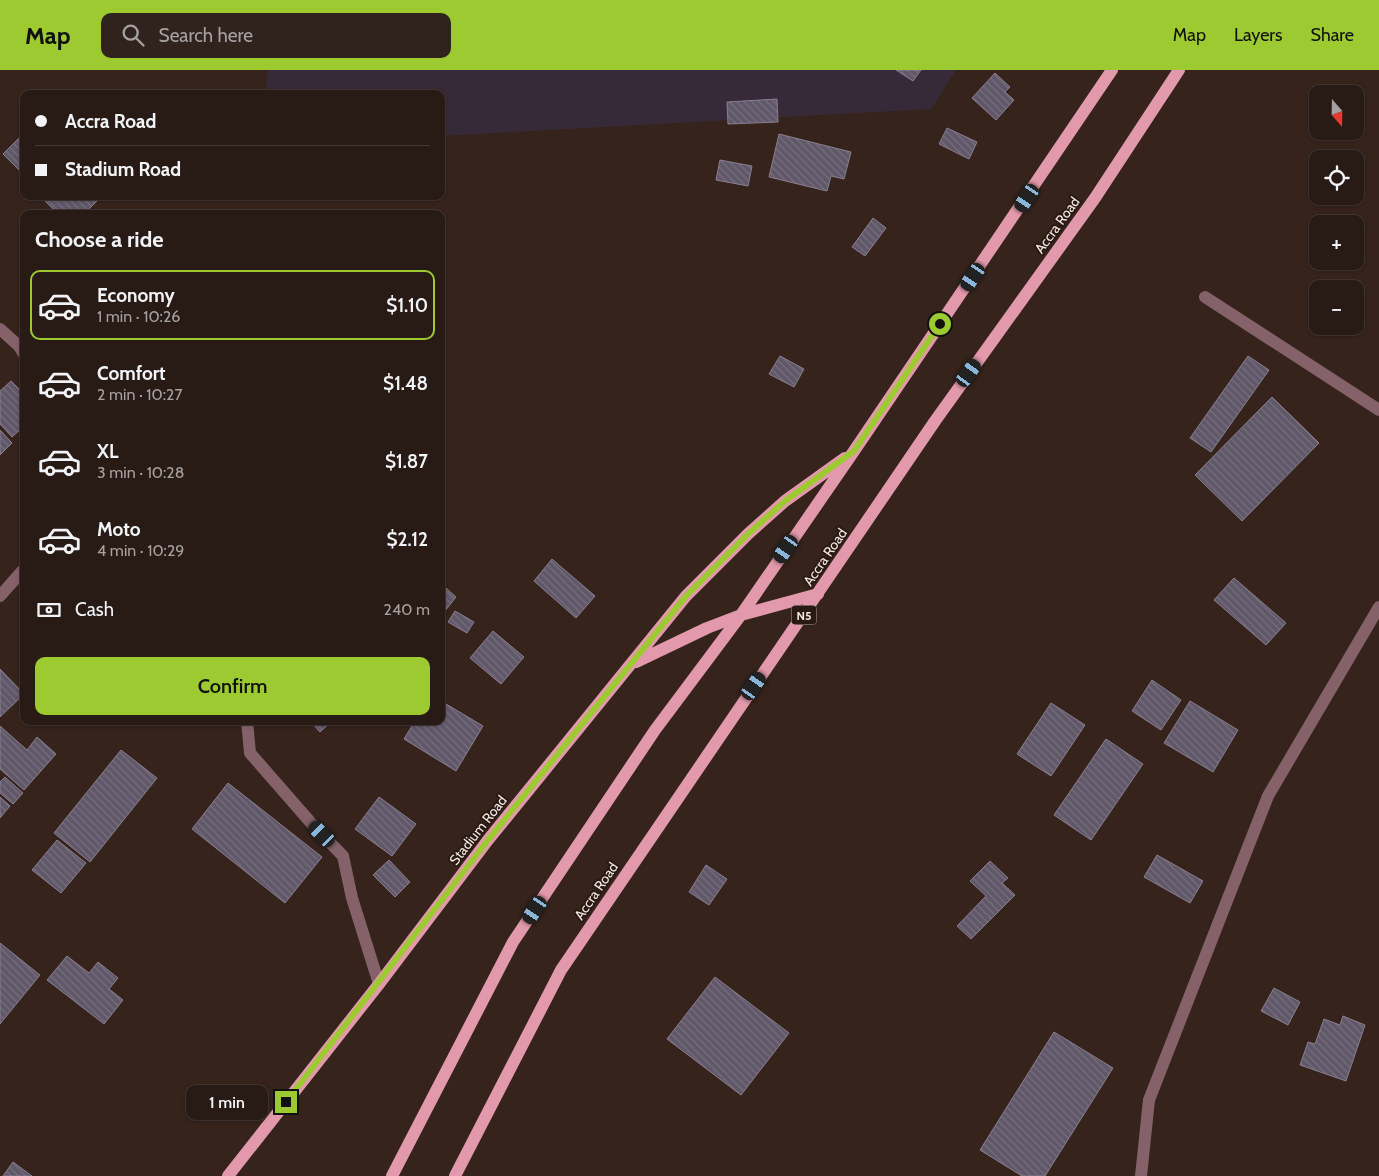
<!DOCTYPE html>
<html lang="en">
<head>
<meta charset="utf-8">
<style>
  :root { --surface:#281a15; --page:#30231e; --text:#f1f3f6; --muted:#a5a1a0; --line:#443834; --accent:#9dca30 }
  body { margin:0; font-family:Cabin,sans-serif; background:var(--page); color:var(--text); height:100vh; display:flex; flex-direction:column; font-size:19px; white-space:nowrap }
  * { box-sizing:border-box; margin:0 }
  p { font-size:16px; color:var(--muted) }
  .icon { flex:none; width:28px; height:28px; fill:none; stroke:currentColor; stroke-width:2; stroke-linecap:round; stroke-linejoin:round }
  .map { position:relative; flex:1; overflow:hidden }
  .drawer { position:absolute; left:20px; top:140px; width:425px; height:515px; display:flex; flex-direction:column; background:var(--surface); border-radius:10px; box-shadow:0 1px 4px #0004,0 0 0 1px var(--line) }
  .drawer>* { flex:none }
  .banner { position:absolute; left:20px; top:20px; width:425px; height:110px; border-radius:10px; box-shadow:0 1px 4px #0004,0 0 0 1px var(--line); display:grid; align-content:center; height:110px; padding:0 15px; background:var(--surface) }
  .needle { width:32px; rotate:160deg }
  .fabs { position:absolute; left:1309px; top:15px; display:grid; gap:10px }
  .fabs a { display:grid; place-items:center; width:55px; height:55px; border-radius:10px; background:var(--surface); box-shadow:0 1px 4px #0004,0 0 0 1px var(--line); font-size:25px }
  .end { position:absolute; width:22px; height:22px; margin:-11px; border:6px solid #9dca30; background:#111; box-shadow:0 0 0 2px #111 }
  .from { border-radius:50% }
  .bubble { position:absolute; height:35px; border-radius:10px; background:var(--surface); box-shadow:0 1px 4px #0004,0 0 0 1px var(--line); font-size:16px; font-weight:600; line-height:35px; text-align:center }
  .car { position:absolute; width:15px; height:30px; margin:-15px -8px; border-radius:6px; box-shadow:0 0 4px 1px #0007; background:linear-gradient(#222 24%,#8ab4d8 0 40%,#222 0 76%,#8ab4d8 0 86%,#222 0) }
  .banner b { display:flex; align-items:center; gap:18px; height:48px; font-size:19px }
  .banner b+b { border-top:1px solid var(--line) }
  .banner i { width:12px; height:12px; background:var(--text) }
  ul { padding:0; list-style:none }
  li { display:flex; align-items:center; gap:15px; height:70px; margin:0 10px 8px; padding:0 5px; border:2px solid transparent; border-radius:10px }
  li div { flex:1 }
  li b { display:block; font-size:19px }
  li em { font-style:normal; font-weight:600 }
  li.selected { border-color:var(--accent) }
  li>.icon { width:45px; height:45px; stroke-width:1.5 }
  h2 { padding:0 15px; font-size:22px; line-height:60px }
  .pay { display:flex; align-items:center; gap:12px; height:55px; padding:0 15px; font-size:19px }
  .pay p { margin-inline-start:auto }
  .primary-button { display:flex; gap:10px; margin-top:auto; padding:10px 15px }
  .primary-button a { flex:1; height:58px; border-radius:10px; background:var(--accent); color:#111; font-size:20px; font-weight:600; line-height:58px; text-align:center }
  header { display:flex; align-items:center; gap:30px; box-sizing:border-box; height:70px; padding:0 25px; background:var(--accent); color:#111 }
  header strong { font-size:24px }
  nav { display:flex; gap:28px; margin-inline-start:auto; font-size:18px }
  .search { width:350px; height:45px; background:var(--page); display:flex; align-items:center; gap:12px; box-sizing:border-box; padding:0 18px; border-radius:10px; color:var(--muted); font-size:19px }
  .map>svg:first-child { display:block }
  .education { fill:#372a38 }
  .building { fill:url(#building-back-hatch); stroke:#897f92 }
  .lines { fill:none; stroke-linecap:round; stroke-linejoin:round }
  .minor { stroke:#85616a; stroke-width:12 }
  .major { stroke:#e399ac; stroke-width:12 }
  .route { stroke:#9dca30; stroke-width:6 }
  .labels { text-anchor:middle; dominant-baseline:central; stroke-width:4; stroke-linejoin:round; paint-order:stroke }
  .shield { fill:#2a1a13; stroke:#b7aaa5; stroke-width:1 }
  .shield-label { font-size:12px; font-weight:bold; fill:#f4e8e3 }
  .street-label { font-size:14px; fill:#f4e8e3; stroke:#2a1a13 }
</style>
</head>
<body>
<header>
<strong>Map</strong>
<div class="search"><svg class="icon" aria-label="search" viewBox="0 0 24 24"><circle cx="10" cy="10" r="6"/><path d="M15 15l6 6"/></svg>Search here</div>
<nav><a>Map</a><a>Layers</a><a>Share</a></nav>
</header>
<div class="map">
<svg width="1379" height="1106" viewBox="0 0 1379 1106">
  <defs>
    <pattern id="building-back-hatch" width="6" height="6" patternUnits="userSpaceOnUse" patternTransform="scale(1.25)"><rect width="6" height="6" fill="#605768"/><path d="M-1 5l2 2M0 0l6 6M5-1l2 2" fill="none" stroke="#776f7d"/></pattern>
  </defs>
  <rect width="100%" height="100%" fill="#35231c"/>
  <path class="education" d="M268,0H956L931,39L441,66V24H265Z"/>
  <path class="building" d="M896,0H921L913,11Z
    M995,3L1010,17L1005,22L1014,30L996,50L972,28Z
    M777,29L778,52L728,54L727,32Z
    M947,58L977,72L969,89L939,74Z
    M24,63V105L3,84Z
    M779,64L851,82L844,109L831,106L827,121L769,107Z
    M720,90L752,96L748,116L716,110Z
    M40,126H102L84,144H58Z
    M873,148L886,158L865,186L852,177Z
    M780,286L804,299L794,317L769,304Z
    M1248,286L1269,300L1211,382L1190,368Z
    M11,311L24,324V356L12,367L0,354V321Z
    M1272,327L1319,373L1242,451L1195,405Z
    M0,360L12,373L0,385Z
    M552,489L595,526L576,548L534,511Z
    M1234,508L1286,553L1266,575L1214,530Z
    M446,518L456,527L441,546V524Z
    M455,541L474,552L467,563L448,552Z
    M493,561L524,587L501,614L470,588Z
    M0,599L24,624L0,647Z
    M1152,610L1181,630L1161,660L1132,641Z
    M441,631L483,656L456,701L404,669L415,651H441Z
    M1190,631L1238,660L1213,702L1164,673Z
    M1051,633L1085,655L1051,706L1017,684Z
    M310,651H332L320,662Z
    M0,656L27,680L37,667L56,684L24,720L0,699Z
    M1106,669L1143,694L1091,770L1054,745Z
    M121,680L157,708L90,792L54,763Z
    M5,707L23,723L13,734L0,723V712Z
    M228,713L322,787L285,833L192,759Z
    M0,727L10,736L0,748Z
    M379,727L416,754L392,786L355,759Z
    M57,770L86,793L61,823L32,800Z
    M1157,785L1203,811L1190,833L1144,807Z
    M389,790L410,812L395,827L373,805Z
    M990,791L1008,808L1002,813L1015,825L971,869L957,856L986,826L970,811Z
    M706,795L727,809L709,835L689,822Z
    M0,873L40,905L0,954Z
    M67,886L89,903L98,892L118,908L109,919L123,930L104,954L47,910Z
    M715,907L789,963L741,1025L667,969Z
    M1274,918L1300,932L1288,955L1261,941Z
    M1343,946L1365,955L1346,1011L1300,995L1308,972L1315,974L1324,949L1340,955Z
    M1054,962L1113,998L1045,1106H1022L980,1080Z
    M13,1092L32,1106H3Z"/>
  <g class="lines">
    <path class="minor" d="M1205,227L1379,340
      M0,259L19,276L24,284
      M0,526L24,499
      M247,651L250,683L312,754L343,786L352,828L379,914
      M1141,1106L1149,1030L1268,726L1379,537"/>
    <path class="major" d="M636,592L707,558L741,545L818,524
      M228,1106L379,914L488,770L686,526L748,464L785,431L845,388
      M392,1106L513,872L655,660L741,545L854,381L1112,0
      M455,1106L561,900L935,351L1095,128L1179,0"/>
  </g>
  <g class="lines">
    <path class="route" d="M286,1032L488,770L686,526L748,464L785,431L854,381L940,254"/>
  </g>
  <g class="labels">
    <rect class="shield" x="791.5" y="535.5" width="25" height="19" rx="4"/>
    <g class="shield-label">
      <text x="804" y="545">N5</text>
    </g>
    <g class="street-label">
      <text transform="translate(1057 155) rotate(-54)">Accra Road</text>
      <text transform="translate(825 487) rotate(-56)">Accra Road</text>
      <text transform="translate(478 760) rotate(-52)">Stadium Road</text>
      <text transform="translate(596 821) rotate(-56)">Accra Road</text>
    </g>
  </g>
</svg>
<div class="fabs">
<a><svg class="needle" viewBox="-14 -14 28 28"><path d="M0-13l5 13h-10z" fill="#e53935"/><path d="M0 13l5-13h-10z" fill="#a5a1a0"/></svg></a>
<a><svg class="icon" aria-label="locate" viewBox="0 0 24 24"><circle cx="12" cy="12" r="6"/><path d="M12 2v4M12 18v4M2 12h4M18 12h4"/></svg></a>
<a>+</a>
<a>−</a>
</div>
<i class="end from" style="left:940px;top:254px"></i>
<i class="end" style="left:286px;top:1032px"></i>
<div class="bubble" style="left:186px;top:1015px;width:82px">1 min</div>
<i class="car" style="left:1027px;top:128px;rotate:214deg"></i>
<i class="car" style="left:973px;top:207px;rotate:214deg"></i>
<i class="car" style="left:969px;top:303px;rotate:36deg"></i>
<i class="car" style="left:786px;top:479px;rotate:215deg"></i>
<i class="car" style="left:754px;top:616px;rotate:35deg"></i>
<i class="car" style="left:322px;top:764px;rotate:315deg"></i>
<i class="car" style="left:535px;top:840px;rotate:214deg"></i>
<div class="banner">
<b><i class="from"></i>Accra Road</b>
<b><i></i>Stadium Road</b>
</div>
<section class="drawer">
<h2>Choose a ride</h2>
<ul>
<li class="selected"><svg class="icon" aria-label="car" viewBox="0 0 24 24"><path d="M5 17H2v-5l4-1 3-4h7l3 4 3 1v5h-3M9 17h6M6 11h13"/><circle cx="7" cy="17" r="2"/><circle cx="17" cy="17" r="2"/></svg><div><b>Economy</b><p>1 min · 10:26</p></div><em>$1.10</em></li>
<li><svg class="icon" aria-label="car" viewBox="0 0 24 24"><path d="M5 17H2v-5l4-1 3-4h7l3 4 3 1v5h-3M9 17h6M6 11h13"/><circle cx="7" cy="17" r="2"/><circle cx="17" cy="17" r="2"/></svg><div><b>Comfort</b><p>2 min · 10:27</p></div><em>$1.48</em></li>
<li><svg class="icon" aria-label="car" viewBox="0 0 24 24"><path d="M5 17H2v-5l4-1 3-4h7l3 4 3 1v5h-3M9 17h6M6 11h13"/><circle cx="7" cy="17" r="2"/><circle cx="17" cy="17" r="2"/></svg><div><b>XL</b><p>3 min · 10:28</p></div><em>$1.87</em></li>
<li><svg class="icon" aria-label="car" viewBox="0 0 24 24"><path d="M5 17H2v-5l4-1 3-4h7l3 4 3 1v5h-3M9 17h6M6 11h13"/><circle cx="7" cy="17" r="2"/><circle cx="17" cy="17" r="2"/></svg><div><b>Moto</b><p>4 min · 10:29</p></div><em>$2.12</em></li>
</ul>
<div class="pay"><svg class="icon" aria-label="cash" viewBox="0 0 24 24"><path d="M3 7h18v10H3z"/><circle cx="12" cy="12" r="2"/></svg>Cash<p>240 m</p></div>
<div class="primary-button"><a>Confirm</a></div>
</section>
</div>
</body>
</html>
